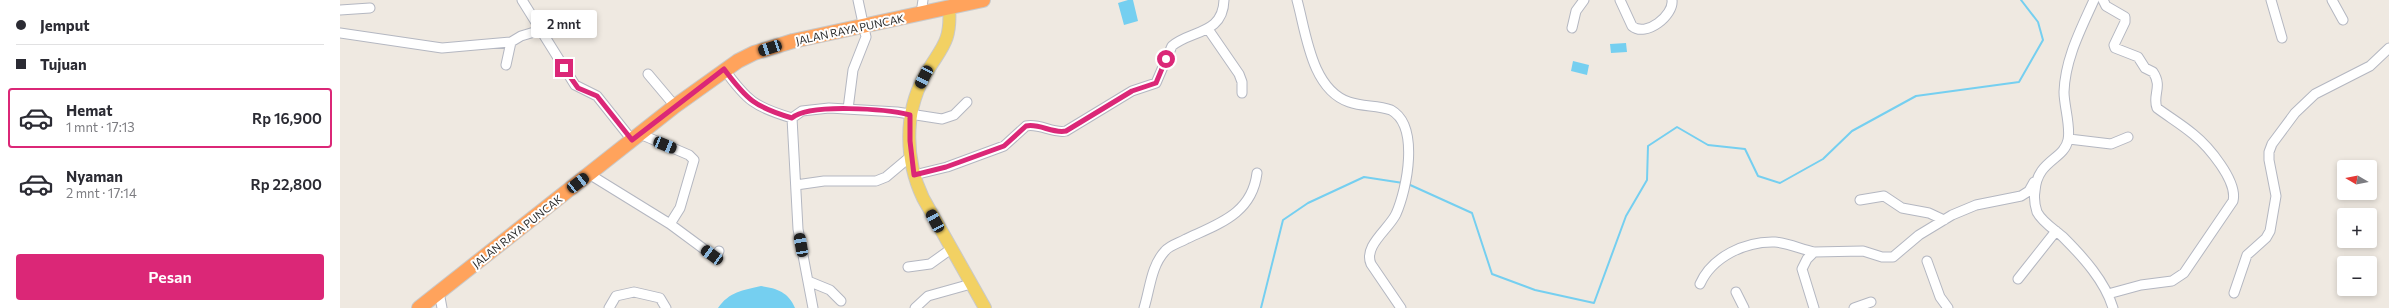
<!DOCTYPE html>
<html lang="id">
<head>
<meta charset="utf-8">
<style>
  :root { --surface:#fff; --page:#f7f7f7; --text:#2b2b33; --muted:#7c7c81; --line:#e1e1e2; --accent:#db2777 }
  body { margin:0; font-family:Commissioner,sans-serif; background:var(--page); color:var(--text); height:100vh; display:flex; flex-direction:column; font-size:15px; white-space:nowrap }
  * { box-sizing:border-box; margin:0 }
  p { font-size:13px; color:var(--muted) }
  .icon { flex:none; width:22px; height:22px; fill:none; stroke:currentColor; stroke-width:2; stroke-linecap:round; stroke-linejoin:round }
  .map { position:relative; flex:1; overflow:hidden }
  .side { display:flex; flex-direction:column; background:var(--surface); width:340px }
  .side>* { flex:none }
  .hud { display:grid; align-content:center; height:88px; padding:0 16px; background:var(--surface) }
  .needle { width:26px; rotate:280deg }
  .fabs { position:absolute; left:1997px; top:160px; display:grid; gap:8px }
  .fabs a { display:grid; place-items:center; width:40px; height:40px; border-radius:4px; background:var(--surface); box-shadow:0 2px 6px #0003; font-size:20px }
  .end { position:absolute; width:18px; height:18px; margin:-9px; border:5px solid #db2777; background:#fff; box-shadow:0 0 0 2px #fff }
  .from { border-radius:50% }
  .bubble { position:absolute; height:28px; border-radius:4px; background:var(--surface); box-shadow:0 2px 6px #0003; font-size:13px; font-weight:600; line-height:28px; text-align:center }
  .car { position:absolute; width:12px; height:24px; margin:-12px -6px; border-radius:5px; box-shadow:0 0 3px 1px #0007; background:linear-gradient(#222 24%,#8ab4d8 0 40%,#222 0 76%,#8ab4d8 0 86%,#222 0) }
  .hud b { display:flex; align-items:center; gap:14px; height:38px; font-size:15px }
  .hud b+b { border-top:1px solid var(--line) }
  .hud i { width:10px; height:10px; background:var(--text) }
  ul { padding:0; list-style:none }
  li { display:flex; align-items:center; gap:12px; height:60px; margin:0 8px 6px; padding:0 8px; border:2px solid transparent; border-radius:4px }
  li div { flex:1 }
  li b { display:block; font-size:15px }
  li em { font-style:normal; font-weight:600 }
  li.selected { border-color:var(--accent) }
  li>.icon { width:36px; height:36px; stroke-width:1.5 }
  .button { display:flex; gap:8px; margin-top:auto; padding:8px 16px }
  .button a { flex:1; height:46px; border-radius:4px; background:var(--accent); color:#fff; font-size:16px; font-weight:600; line-height:46px; text-align:center }
  main { display:flex; flex:1; min-height:0 }
  .map>svg:first-child { display:block }
  .water { fill:#75cff0 }
  .lines { fill:none; stroke-linecap:round; stroke-linejoin:round }
  .stream { stroke:#75cff0; stroke-width:2 }
  .minor-casing { stroke:#b4b7c1; stroke-width:11 }
  .major-casing { stroke:#c9c9c9; stroke-width:14 }
  .highway-casing { stroke:#c9c9c9; stroke-width:16 }
  .minor { stroke:#fff; stroke-width:9 }
  .major { stroke:#f2d163; stroke-width:12 }
  .highway { stroke:#ffa35c; stroke-width:14 }
  .route { stroke:#db2777; stroke-width:5 }
  .labels { text-anchor:middle; dominant-baseline:central; stroke-width:4; stroke-linejoin:round; paint-order:stroke }
  .street-label { font-size:11px; fill:#2e2e2e; stroke:#fff }
</style>
</head>
<body>
<main>
<section class="side">
<div class="hud">
<b><i class="from"></i>Jemput</b>
<b><i></i>Tujuan</b>
</div>
<ul>
<li class="selected"><svg class="icon" aria-label="car" viewBox="0 0 24 24"><path d="M5 17H2v-5l4-1 3-4h7l3 4 3 1v5h-3M9 17h6M6 11h13"/><circle cx="7" cy="17" r="2"/><circle cx="17" cy="17" r="2"/></svg><div><b>Hemat</b><p>1 mnt · 17:13</p></div><em>Rp 16,900</em></li>
<li><svg class="icon" aria-label="car" viewBox="0 0 24 24"><path d="M5 17H2v-5l4-1 3-4h7l3 4 3 1v5h-3M9 17h6M6 11h13"/><circle cx="7" cy="17" r="2"/><circle cx="17" cy="17" r="2"/></svg><div><b>Nyaman</b><p>2 mnt · 17:14</p></div><em>Rp 22,800</em></li>
</ul>
<div class="button"><a>Pesan</a></div>
</section>
<div class="map">
<svg width="2049" height="308" viewBox="0 0 2049 308">
  <rect width="100%" height="100%" fill="#efe9e1"/>
  <path class="water" d="M788,0H793L798,21L784,25L778,3Z
    M1286,43L1287,52L1271,53L1270,44Z
    M1233,61L1249,65L1247,75L1231,71Z
    M421,286C436,288 449,292 455,308H378C389,292 403,290 421,286Z"/>
  <g class="lines">
    <path class="stream" d="M1068,184L1132,213L1152,274L1195,290L1254,303L1286,216L1307,180L1308,146L1337,127L1368,145L1405,149L1418,176L1440,183L1483,159L1512,131L1576,96L1679,82L1703,40L1698,22L1681,0
      M921,308L943,220L968,203L1024,177L1063,183"/>
    <defs>
      <path id="minor" d="M182,0L235,85L257,96L292,140
        M957,0C966,32 971,89 1009,102C1023,107 1037,105 1051,110C1080,126 1067,189 1056,214C1049,229 1023,246 1031,264L1061,308
        M1280,0L1292,26C1306,38 1334,15 1332,0
        M1754,0C1741,29 1725,59 1724,92C1724,106 1731,127 1728,140C1724,160 1697,160 1695,191C1694,197 1695,206 1697,212C1702,222 1715,230 1723,237C1743,257 1765,281 1773,308
        M1763,0L1766,6L1785,17V22L1774,45L1775,48L1798,57L1805,68L1813,72C1823,87 1812,95 1817,108C1829,117 1841,124 1853,134C1868,146 1898,181 1893,201L1844,273L1832,281L1801,285L1768,294
        M1931,0L1942,38
        M1992,0L2003,20
        M0,10L30,8
        M581,13L583,0
        M1232,28L1236,11L1244,0
        M868,29L899,74L902,82V93
        M0,33L102,48L171,42
        M166,65L171,42L181,36L201,30
        M384,69C407,101 415,107 452,118
        M308,74L335,106
        M508,109L513,70L526,37L518,0
        M452,118L458,229L473,308
        M452,118L462,111L489,108L557,112L602,119L614,115L627,102
        M1729,139L1771,144L1788,137
        M249,174L330,224L340,208L354,160L349,155L300,134
        M574,175L607,167L664,146L686,126C700,123 713,134 726,131L792,91L816,83L832,46C850,30 883,35 884,0
        M456,185L484,181H536L546,177L571,156
        M1520,200L1544,196L1562,208L1589,213L1604,220
        M330,224L372,255H377L379,251
        M1587,261L1600,297L1608,308
        M568,267L590,264L611,249
        M1678,279L1716,231
        M468,281L490,290L501,301
        M1360,284C1372,257 1405,241 1435,242C1447,243 1461,249 1474,252
        M99,292L102,308
        M1396,292L1404,308
        M1894,293L1907,255L1926,238L1930,231L1936,196L1929,160V152L1932,144L1955,113L1975,94L2030,66L2049,48
        M269,308L276,296L294,292L320,298L326,308
        M575,308L588,296L631,284
        M804,308C810,289 811,266 825,251C830,245 839,243 846,239C878,224 912,214 917,173
        M1474,308L1462,269L1467,259L1474,252L1523,251L1542,257H1553L1579,235L1612,215L1636,205L1681,196L1689,191L1694,182
        M1514,308L1531,302"/>
      <path id="major" d="M609,7C612,44 600,48 584,77C564,114 565,160 583,198L645,308"/>
      <path id="highway" d="M79,308L335,106L398,61L414,53L453,41L643,0"/>
    </defs>
    <use href="#minor" class="minor-casing"/>
    <use href="#major" class="major-casing"/>
    <use href="#highway" class="highway-casing"/>
    <use href="#minor" class="minor"/>
    <use href="#major" class="major"/>
    <use href="#highway" class="highway"/>
  </g>
  <g class="lines">
    <path class="route" d="M224,68L238,88L257,96L292,140L384,69C407,100 415,107 452,118C469,103 547,109 570,115V141L574,175L606,167L664,146L686,126C700,123 712,134 726,131L792,91L816,83L826,59"/>
  </g>
  <g class="labels">
    <g class="street-label">
      <text transform="translate(510 29) rotate(-12)">JALAN RAYA PUNCAK</text>
      <text transform="translate(177 231) rotate(-38)">JALAN RAYA PUNCAK</text>
    </g>
  </g>
</svg>
<div class="fabs">
<a><svg class="needle" viewBox="-14 -14 28 28"><path d="M0-13l5 13h-10z" fill="#e53935"/><path d="M0 13l5-13h-10z" fill="#7c7c81"/></svg></a>
<a>+</a>
<a>−</a>
</div>
<i class="end from" style="left:826px;top:59px"></i>
<i class="end" style="left:224px;top:68px"></i>
<div class="bubble" style="left:191px;top:10px;width:66px">2 mnt</div>
<i class="car" style="left:430px;top:48px;rotate:252deg"></i>
<i class="car" style="left:584px;top:77px;rotate:207deg"></i>
<i class="car" style="left:325px;top:145px;rotate:112deg"></i>
<i class="car" style="left:238px;top:183px;rotate:52deg"></i>
<i class="car" style="left:595px;top:221px;rotate:332deg"></i>
<i class="car" style="left:461px;top:245px;rotate:350deg"></i>
<i class="car" style="left:372px;top:255px;rotate:306deg"></i>
</div>
</main>
</body>
</html>
